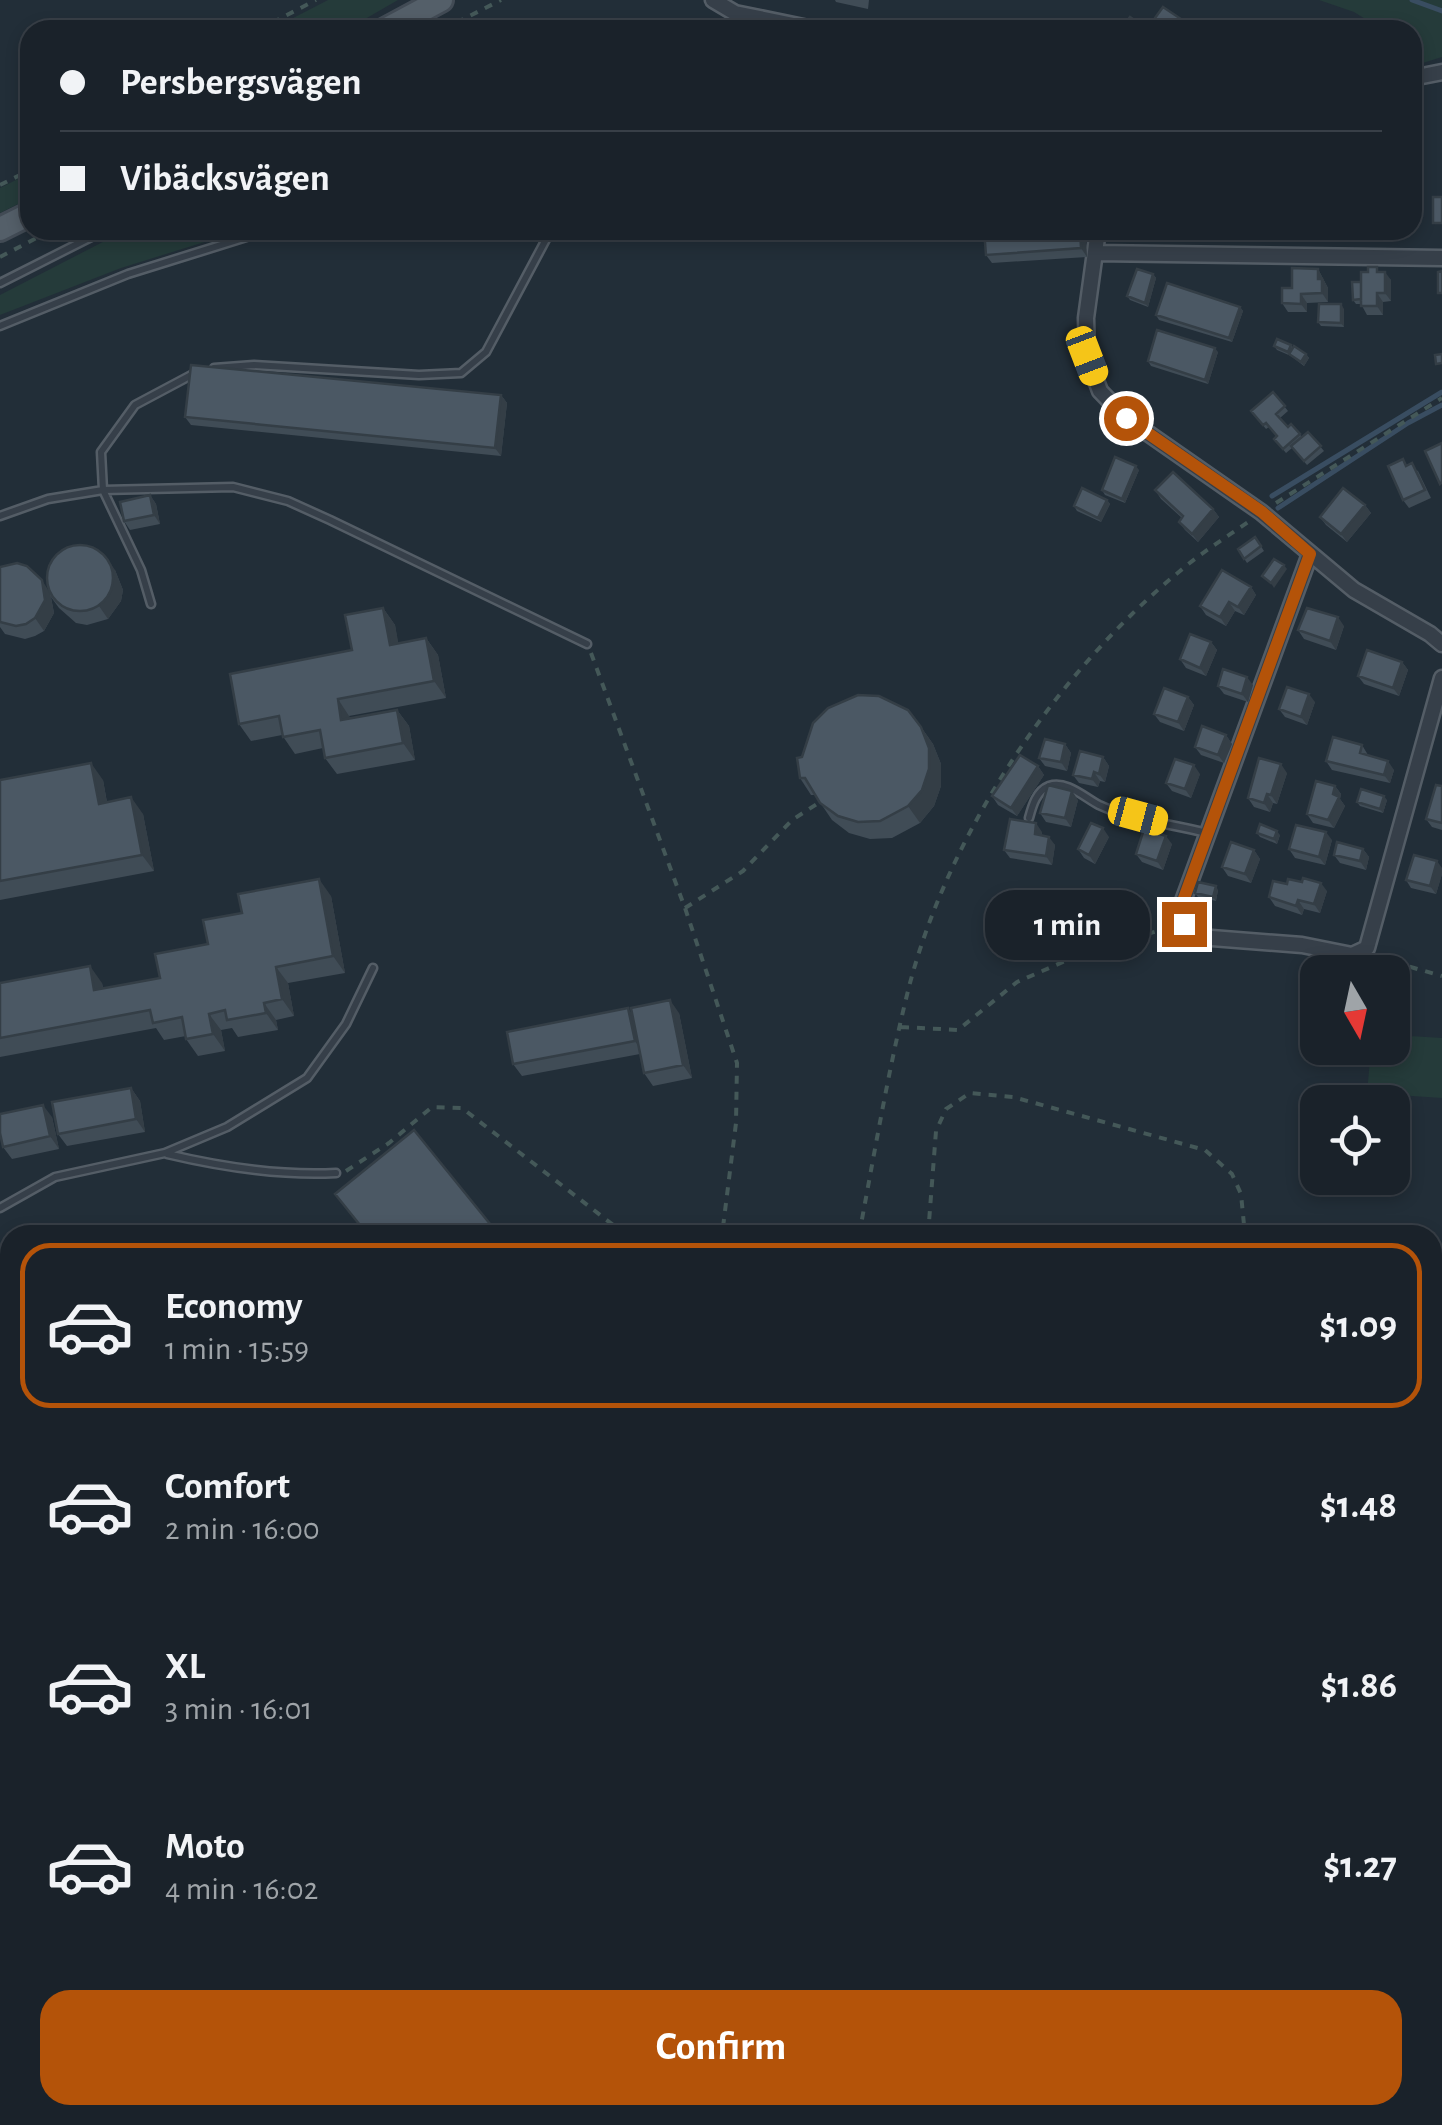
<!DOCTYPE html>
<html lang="en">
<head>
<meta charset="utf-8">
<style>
  :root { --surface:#1a222a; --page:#232a32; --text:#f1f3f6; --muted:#9fa4a8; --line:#383f47; --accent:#b45309 }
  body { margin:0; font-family:"Alegreya Sans",sans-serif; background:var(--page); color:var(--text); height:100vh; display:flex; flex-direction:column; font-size:38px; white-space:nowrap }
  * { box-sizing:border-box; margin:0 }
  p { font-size:32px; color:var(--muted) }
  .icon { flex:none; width:55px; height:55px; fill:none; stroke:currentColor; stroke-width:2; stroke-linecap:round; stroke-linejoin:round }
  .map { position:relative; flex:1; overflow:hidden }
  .panel { position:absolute; left:0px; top:1225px; width:1442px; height:900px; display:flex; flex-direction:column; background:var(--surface); border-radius:30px 30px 0 0; box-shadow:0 5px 15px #0003,0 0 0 2px var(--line) }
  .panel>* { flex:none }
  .hud { position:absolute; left:20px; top:20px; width:1402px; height:220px; border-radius:30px; box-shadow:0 5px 15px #0003,0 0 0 2px var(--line); display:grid; align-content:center; height:220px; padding:0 40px; background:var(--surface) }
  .needle { width:65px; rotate:171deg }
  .fabs { position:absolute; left:1300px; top:955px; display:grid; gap:20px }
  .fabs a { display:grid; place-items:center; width:110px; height:110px; border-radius:20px; background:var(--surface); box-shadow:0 5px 15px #0003,0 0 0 2px var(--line); font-size:50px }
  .end { position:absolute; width:45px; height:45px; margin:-22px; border:12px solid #b45309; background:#fff; box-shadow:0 0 0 5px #fff }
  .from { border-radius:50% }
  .bubble { position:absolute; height:70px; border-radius:30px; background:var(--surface); box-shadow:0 5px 15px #0003,0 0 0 2px var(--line); font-size:32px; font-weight:700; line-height:70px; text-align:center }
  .car { position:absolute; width:30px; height:60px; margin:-30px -15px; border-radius:12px; box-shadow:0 0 8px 2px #0007; background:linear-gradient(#f5c518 24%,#345 0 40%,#f5c518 0 76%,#345 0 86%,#f5c518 0) }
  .hud b { display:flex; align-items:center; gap:35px; height:95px; font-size:38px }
  .hud b+b { border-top:2px solid var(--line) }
  .hud i { width:25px; height:25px; background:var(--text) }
  ul { padding:18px 0 0; list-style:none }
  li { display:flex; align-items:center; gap:30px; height:165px; margin:0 20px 15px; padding:0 20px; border:5px solid transparent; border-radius:30px }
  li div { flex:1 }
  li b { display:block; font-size:38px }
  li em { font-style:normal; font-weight:700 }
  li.current { border-color:var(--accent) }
  li>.icon { width:90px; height:90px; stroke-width:1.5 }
  .action { display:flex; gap:20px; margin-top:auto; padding:20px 40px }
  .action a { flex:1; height:115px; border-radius:30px; background:var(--accent); color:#fff; font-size:40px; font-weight:700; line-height:115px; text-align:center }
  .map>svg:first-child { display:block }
  .green { fill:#253b3a }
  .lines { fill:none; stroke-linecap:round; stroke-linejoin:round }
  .stream { stroke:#394d61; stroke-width:5 }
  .service-casing { stroke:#545d66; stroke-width:11 }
  .minor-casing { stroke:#545d66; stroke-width:19 }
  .primary-casing { stroke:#424b55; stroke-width:28 }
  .path { stroke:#445858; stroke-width:4; stroke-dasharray:8 8; stroke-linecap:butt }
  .service { stroke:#363f49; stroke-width:6 }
  .minor { stroke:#363f49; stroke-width:14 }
  .primary { stroke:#545f69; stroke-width:22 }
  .wall { fill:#404c56 }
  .shaded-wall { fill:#343e46 }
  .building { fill:#4b5864; stroke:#343e46; stroke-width:2.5 }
  .route { stroke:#b45309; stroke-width:12 }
</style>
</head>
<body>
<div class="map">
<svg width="1442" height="2125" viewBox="0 0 1442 2125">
  <rect width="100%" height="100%" fill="#222e38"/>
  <path class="green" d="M328,0H398L346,30H270Z
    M1319,0H1442V57L1413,66L1412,30H1383L1354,12Z
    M30,173V198L0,213V188Z
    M126,230H243L121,268L0,315V295Z
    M1393,1035L1442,1038V1098L1367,1093L1371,1048H1392Z
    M0,1821H10V1905L0,1904Z
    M276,2115H336L311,2125H253Z
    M363,2115H522L525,2125H358Z"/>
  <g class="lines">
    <path class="stream" d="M1412,0L1442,11
      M1272,496L1442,392
      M1278,508L1408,423L1442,405"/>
    <defs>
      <path id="service" d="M0,283L105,230
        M0,326L128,274L269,230
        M214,368L254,365L419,375L461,373L486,352L551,230
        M0,516L48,499L103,490L233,487L288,501L330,520L587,644
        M151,604L141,570L103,490L101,452L135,405L197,372
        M1029,818C1032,807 1036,791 1049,786C1067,780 1085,798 1099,805C1131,820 1172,824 1207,833
        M167,1154C222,1167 279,1176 336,1173
        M0,1208L55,1177L165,1153L227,1127L307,1078L346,1024L373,968
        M994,2115L997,2125"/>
      <path id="minor" d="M713,0L735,13L818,30
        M1412,78L1442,72
        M1098,230L1086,318L1087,356L1100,391L1126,418L1261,512L1354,590L1430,634L1442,644
        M1096,253L1442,258
        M1310,554L1183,901C1182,919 1182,929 1199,937L1302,945L1352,955L1367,948L1442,678"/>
      <path id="primary" d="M385,30L441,0
        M0,229L30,214"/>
    </defs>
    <use href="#service" class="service-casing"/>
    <use href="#minor" class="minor-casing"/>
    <use href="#primary" class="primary-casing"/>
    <path class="path" d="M258,30L316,0
      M442,30L501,0
      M0,185L30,170
      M0,257L52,230
      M1276,503L1442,398
      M591,653L685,908L737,1063L736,1123L722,1235
      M685,908L743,871L792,820L820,802
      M1379,958L1442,976
      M901,1027L958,1030L1017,982L1095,948L1169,928
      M346,1171L389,1143L432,1107L462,1108L626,1235
      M859,1235C875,1151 889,1065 910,983C951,829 1058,671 1180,571C1201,553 1225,538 1248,522
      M928,1235L936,1131L946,1109L970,1093L1013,1097L1205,1150L1232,1174L1241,1194L1245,1235
      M0,1351L10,1354
      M1432,1416L1442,1421
      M0,1813L10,1814
      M0,1922L10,1915
      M1321,2115L1329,2125
      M86,2125L120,2115
      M325,2125L347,2115
      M356,2125L357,2115
      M685,2125L687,2115"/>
    <use href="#service" class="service"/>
    <use href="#minor" class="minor"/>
    <use href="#primary" class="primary"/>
  </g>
  <path class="wall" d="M835,0H869L868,9L836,2Z
    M984,230H1085L1087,257L992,263L986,255Z
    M1318,269L1328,288V302L1307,303V312H1288L1282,303L1292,288Z
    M1381,272L1391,280V301L1383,302V315H1367L1361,304H1356L1353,300L1361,282Z
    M1153,274L1156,278L1148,307L1130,300L1127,296Z
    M1240,307L1243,311L1232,342L1159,320L1156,315Z
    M1344,309V327L1321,326L1318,322Z
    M1291,345L1293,348L1306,354L1309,358L1304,366L1291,356L1277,350L1274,346Z
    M1218,352L1208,384L1151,366L1148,361Z
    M1273,392L1288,411L1280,418L1288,427L1291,424L1302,437L1308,432L1324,451L1307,465L1292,448L1286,453L1274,439L1277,437L1269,427L1266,429L1251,411Z
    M501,395L507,403L501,456L191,425L185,417Z
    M1403,459L1407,465L1418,471L1431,498L1409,508L1403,500Z
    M1139,470L1125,503L1105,495L1102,490Z
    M1155,490L1213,509L1219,517L1198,542L1185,530L1179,522L1182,518L1161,499Z
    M150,495L156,504L160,524L130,530L124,521Z
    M1107,500L1110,504L1101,522L1077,511L1074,506Z
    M1365,505L1371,513L1347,542L1326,525L1320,517Z
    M1255,537L1264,551L1247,563L1238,549Z
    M0,567L49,591L115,570L123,590L121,601L108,619L87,625L76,623L59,608L51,597L54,613L44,631L35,636L25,639L5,634L0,627Z
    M1251,587L1256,595L1244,615L1235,611L1226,626L1206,615L1200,606Z
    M383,608L395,625L398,644L426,638L438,655L446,698L349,716L350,718L397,710L409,726L415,760L337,774L325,758L323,748L295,754L282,735L251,741L239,724L352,650Z
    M1344,626L1336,650L1304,639L1298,630Z
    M1211,642L1217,650L1206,676L1186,668L1180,659Z
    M1402,662L1408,670L1399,696L1364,684L1358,676Z
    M1253,685L1248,702L1224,694L1218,686Z
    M1188,697L1194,705L1184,731L1160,722L1154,714Z
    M1315,702L1307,725L1285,717L1279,709Z
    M921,727L933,744L941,764V786L934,806L920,823L892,838L870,839L849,833L832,820L815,795H811L800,778L802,757Z
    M1226,735L1232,744L1224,763L1201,755L1195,747Z
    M1065,744L1071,753L1067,771L1045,766L1039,758Z
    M1362,745L1368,755L1394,770L1390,783L1332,770L1326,761Z
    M1103,757L1109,766L1105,782L1100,781L1098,787L1079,783L1073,775Z
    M1038,766L1044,775L1017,816L998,805L992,796Z
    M1287,773L1277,804L1273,803L1270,812L1254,807L1248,798Z
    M1200,774L1191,798L1172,791L1166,783Z
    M0,780H103L107,802L143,814L154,871L0,900Z
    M1335,786L1341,794L1340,799L1345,806L1334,828L1313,823L1307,814Z
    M1442,786V830L1432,827L1426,819Z
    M1078,800L1071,827L1046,822L1040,813Z
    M1387,800L1383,813L1360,806L1357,802Z
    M1042,832V835L1055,845L1052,865L1010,858L1004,850Z
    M1257,833L1280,835L1277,844L1260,837Z
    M1109,837L1095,864L1084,858L1078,849Z
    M1332,840L1325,865L1295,858L1289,849Z
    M1172,844L1163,870L1142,862L1136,854Z
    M1363,849L1369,857L1366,870L1340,863L1334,855Z
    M1254,850L1260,859L1251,883L1228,876L1222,867Z
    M1442,868V874L1436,894L1411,888L1406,880Z
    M1218,890L1216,901L1198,897L1195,893Z
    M1327,891L1320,913L1304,909L1302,915L1275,906L1269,897Z
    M331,896L345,973L288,983L294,1016L276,1020L278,1030L238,1037L232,1028L221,1030L225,1051L198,1056L186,1039V1036L164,1040L156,1028L0,1057V983H102L103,988L160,978L208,944Z
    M679,1013L692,1078L653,1086L644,1073L640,1054L522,1076L513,1064L632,1014Z
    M131,1088L140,1101L145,1132L67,1146L58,1134Z
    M52,1117L59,1149L12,1159L3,1147Z"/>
  <path class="shaded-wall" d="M1184,21L1187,25L1184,30H1178Z
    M1412,102L1418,134L1415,130Z
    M1080,230H1085L1087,257L1081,248Z
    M1318,269L1328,288V302L1322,293L1318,279Z
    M1385,272L1391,280V301L1385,293Z
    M1153,274L1156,278L1148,307L1145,303Z
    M1377,293L1383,302V315L1377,306Z
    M1301,294L1307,303V312L1301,304Z
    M1341,304L1344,309V327L1341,323Z
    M1240,307L1243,311L1232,342L1229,338Z
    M1215,348L1218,352L1208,384L1205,380Z
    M1306,354L1309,358L1304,366L1301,362Z
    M501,395L507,403L501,456L495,448Z
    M1136,466L1139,470L1125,503L1122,499Z
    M150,495L156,504L160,524L154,515Z
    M1107,500L1110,504L1101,522L1098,518Z
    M1365,505L1371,513L1347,542L1341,534Z
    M1213,509L1219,517L1198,542L1192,534Z
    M106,557L115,570L123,590L121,601L108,619L99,606Z
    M1284,565L1287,569L1274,588L1271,583Z
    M42,580L50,593L54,613L44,631L35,618Z
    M1251,587L1256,595L1244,615L1238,607Z
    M1229,602L1235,611L1226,626L1220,617Z
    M383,608L395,625L402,662L390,645Z
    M1338,617L1344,626L1336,650L1330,641Z
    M426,638L438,655L446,698L434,681Z
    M1211,642L1217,650L1206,676L1200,668Z
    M1402,662L1408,670L1399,696L1393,688Z
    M1247,677L1253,685L1248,702L1242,694Z
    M1309,694L1315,702L1307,725L1301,717Z
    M1188,697L1194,705L1184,731L1178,722Z
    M338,699L349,716L353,737L341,720Z
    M397,710L409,726L415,760L403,743Z
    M921,727L933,744L941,764V786L934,806L920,823L908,806Z
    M1226,735L1232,744L1224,763L1218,755Z
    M1065,744L1071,753L1067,771L1061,762Z
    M1103,757L1109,766L1105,782L1099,774Z
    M1388,761L1394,770L1390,783L1384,775Z
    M91,763L103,780L110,820L99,804Z
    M1281,764L1287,773L1277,804L1271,795Z
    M1194,765L1200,774L1191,798L1185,789Z
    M1038,766L1044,775L1017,816L1011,808Z
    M1094,772L1100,781L1098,787L1092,779Z
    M1335,786L1341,794L1340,799L1345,806L1334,828L1328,820Z
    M1072,791L1078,800L1071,827L1065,818Z
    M1267,794L1273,803L1270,812L1264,803Z
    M1384,796L1387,800L1383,813L1380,809Z
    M131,797L143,814L154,871L142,855Z
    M1036,823L1042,832L1041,842L1035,834Z
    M1103,828L1109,837L1095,864L1089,855Z
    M1277,831L1280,835L1277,844L1274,839Z
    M1326,832L1332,840L1325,865L1319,857Z
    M1166,836L1172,844L1163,870L1157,861Z
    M1049,837L1055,845L1052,865L1046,856Z
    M1363,849L1369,857L1366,870L1360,861Z
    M1254,850L1260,859L1251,883L1245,874Z
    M1437,861L1442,868V874L1436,894L1430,886Z
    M319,879L331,896L345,973L333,956Z
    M1321,883L1327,891L1320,913L1314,904Z
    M1216,886L1218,890L1216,901L1213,897Z
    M1298,900L1304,909L1302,915L1296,906Z
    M90,966L102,983L106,1007L94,990Z
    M276,967L288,983L294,1016L282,999Z
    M670,1000L679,1013L692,1078L683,1065Z
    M264,1003L276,1020L278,1030L266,1013Z
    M628,1008L637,1021L643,1053L635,1041Z
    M209,1014L221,1030L225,1051L213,1034Z
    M131,1088L140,1101L145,1132L136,1119Z
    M43,1105L52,1117L59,1149L50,1136Z"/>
  <path class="building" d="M1163,7L1184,21L1178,30H1125L1122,28L1130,17L1147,29Z
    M1112,21L1121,27L1120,30H1098L1103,23L1108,26Z
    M1330,26L1331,30H1313V28Z
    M1433,197H1442V223H1433Z
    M984,230H1080L1081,248L986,255Z
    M1368,267H1377V272H1385V293H1377V306H1361V272H1368Z
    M1292,268L1318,269V279H1322V293L1301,294V304L1282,303V288H1292Z
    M1137,269L1153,274L1145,303L1127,296Z
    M1442,271V293H1438V272Z
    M1352,282H1361V299L1353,300Z
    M1167,283L1240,307L1229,338L1156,315Z
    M1319,304H1341V323L1318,322Z
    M1157,330L1215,348L1205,380L1148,361Z
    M1277,339L1291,345L1288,352L1274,346Z
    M1294,346L1306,354L1301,362L1289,354Z
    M1442,354V363L1436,364L1435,355Z
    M191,365L501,395L495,448L185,417Z
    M1273,392L1285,406L1276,414L1288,427L1291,424L1300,434L1283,449L1274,439L1277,436L1266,423L1263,425L1251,411Z
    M1308,432L1321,446L1304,461L1291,446Z
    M1442,443V482L1440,484L1425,451Z
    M1115,457L1136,466L1122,499L1102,490Z
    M1403,459L1406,466L1412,463L1425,490L1403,500L1388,466Z
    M1173,472L1213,509L1192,534L1179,522L1183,516L1155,490Z
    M1082,488L1107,500L1098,518L1074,506Z
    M1343,488L1365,505L1341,534L1320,517Z
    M150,495L154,515L124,521L120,502Z
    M1255,537L1261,546L1244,559L1238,549Z
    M47 578a33 33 0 1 1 66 0a33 33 0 1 1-66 0Z
    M1274,559L1284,565L1271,583L1262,576Z
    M17,563L27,566L42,580L45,600L35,618L26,624L16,626L0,622V567Z
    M1222,570L1251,587L1238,607L1229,602L1220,617L1200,606Z
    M383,608L390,645L426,638L434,681L338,699L341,720L397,710L403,743L325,758L320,730L283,737L279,716L239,724L230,674L352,650L345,615Z
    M1307,608L1338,617L1330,641L1298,630Z
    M1190,634L1211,642L1200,668L1180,659Z
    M1367,650L1402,662L1393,688L1358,676Z
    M1223,669L1247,677L1242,694L1218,686Z
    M1287,687L1309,694L1301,717L1279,709Z
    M1164,688L1188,697L1178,722L1154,714Z
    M858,695L879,696L908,710L921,727L929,748V769L922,790L908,806L880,821L858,822L838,816L820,803L805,778H800L797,758L802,757L813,723L828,708Z
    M1202,726L1226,735L1218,755L1195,747Z
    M1333,737L1362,745L1360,753L1388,761L1384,775L1326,761Z
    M1045,739L1065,744L1061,762L1039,758Z
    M1080,751L1103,757L1099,774L1094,772L1092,779L1073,775Z
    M1020,755L1038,766L1011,808L992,796Z
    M1259,758L1281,764L1271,795L1267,794L1264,803L1248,798Z
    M1175,759L1194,765L1185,789L1166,783Z
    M91,763L99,804L131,797L142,855L0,881V780Z
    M1316,781L1335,786L1333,794L1339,797L1328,820L1307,814Z
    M1048,785L1072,791L1065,818L1040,813Z
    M1436,785L1442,786V823L1426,819Z
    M1361,789L1384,796L1380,809L1357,802Z
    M1010,819L1036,823L1035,834L1049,837L1046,856L1004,850Z
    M1091,823L1103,828L1089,855L1078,849Z
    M1260,824L1277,831L1274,839L1257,833Z
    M1296,825L1326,832L1319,857L1289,849Z
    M1144,829L1166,836L1157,861L1136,854Z
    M1231,842L1254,850L1245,874L1222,867Z
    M1337,842L1363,849L1360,861L1334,855Z
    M1414,855L1437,861L1430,886L1406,880Z
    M1303,878L1321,883L1314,904L1298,900L1296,906L1269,897L1273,881L1287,884L1288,879L1302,882Z
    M319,879L333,956L276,967L282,999L264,1003L266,1013L227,1020L225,1010L209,1014L213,1034L186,1039L182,1017L153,1023L150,1010L0,1038V983L90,966L94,990L160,978L155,954L208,944L203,920L242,913L238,894Z
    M1198,882L1216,886L1213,897L1195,893Z
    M670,1000L683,1065L644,1073L631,1008Z
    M628,1008L635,1041L513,1064L507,1032Z
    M131,1088L136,1119L58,1134L52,1102Z
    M43,1105L50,1136L3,1147L0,1133V1114Z
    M414,1130L499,1235H368L335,1194Z"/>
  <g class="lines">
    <path class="route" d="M1126,418L1262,512L1310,554L1183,901L1184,924"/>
  </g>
</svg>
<div class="fabs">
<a><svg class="needle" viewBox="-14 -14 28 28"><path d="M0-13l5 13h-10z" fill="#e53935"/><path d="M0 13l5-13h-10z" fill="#9fa4a8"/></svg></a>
<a><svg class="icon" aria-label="locate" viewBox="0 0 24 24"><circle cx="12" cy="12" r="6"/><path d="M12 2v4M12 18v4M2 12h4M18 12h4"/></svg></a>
</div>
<i class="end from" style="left:1126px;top:418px"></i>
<i class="end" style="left:1184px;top:924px"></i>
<div class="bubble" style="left:985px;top:890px;width:165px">1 min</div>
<i class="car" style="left:1087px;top:356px;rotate:159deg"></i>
<i class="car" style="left:1138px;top:816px;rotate:105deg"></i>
<div class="hud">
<b><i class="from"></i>Persbergsvägen</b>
<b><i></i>Vibäcksvägen</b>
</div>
<section class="panel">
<ul>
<li class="current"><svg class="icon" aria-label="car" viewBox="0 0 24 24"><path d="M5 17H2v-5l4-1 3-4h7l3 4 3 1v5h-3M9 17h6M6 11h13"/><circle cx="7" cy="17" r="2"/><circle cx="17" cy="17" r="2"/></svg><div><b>Economy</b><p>1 min · 15:59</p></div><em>$1.09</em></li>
<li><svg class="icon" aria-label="car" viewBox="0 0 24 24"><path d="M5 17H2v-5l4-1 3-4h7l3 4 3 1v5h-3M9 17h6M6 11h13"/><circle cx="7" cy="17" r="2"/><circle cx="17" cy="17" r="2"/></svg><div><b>Comfort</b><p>2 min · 16:00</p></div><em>$1.48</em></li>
<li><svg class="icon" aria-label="car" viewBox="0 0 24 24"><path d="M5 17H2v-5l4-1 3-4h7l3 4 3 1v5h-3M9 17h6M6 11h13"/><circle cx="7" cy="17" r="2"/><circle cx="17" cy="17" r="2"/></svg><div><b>XL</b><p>3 min · 16:01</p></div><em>$1.86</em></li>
<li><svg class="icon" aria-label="car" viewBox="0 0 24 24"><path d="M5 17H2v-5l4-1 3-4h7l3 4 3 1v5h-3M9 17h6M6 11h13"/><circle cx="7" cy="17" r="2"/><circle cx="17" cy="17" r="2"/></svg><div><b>Moto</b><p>4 min · 16:02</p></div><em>$1.27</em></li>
</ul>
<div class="action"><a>Confirm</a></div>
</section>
</div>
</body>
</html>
